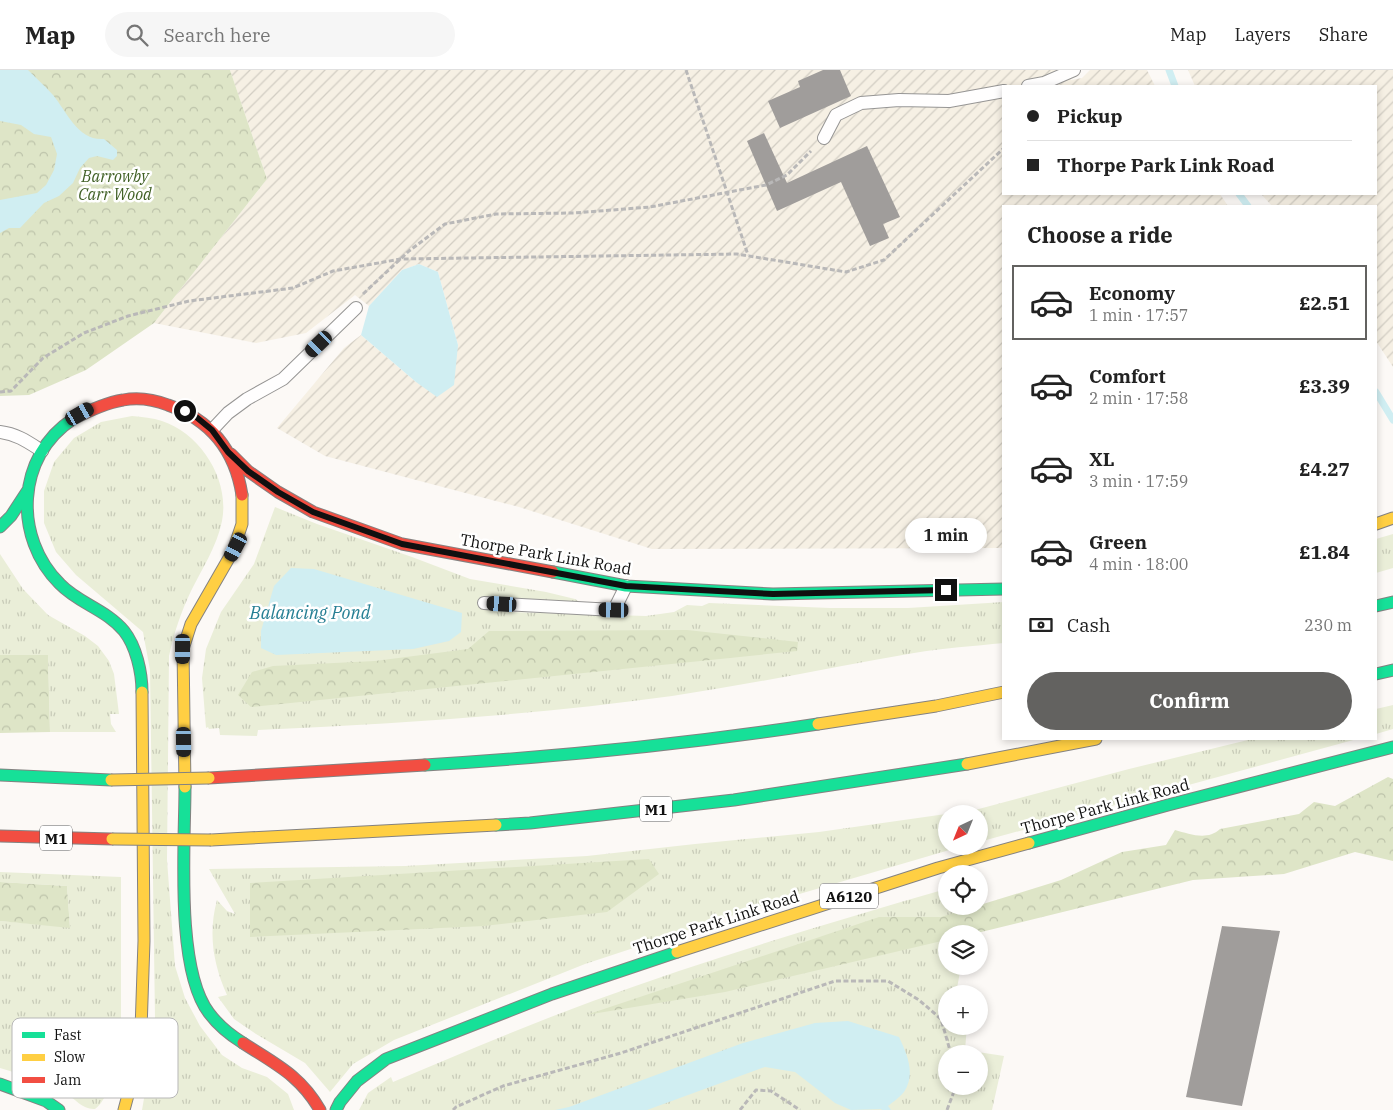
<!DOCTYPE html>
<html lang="en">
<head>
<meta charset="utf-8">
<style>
  :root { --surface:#fff; --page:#f6f6f6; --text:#222; --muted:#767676; --line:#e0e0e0; --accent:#636260 }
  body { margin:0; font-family:"IBM Plex Serif",serif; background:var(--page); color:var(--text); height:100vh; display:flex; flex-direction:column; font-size:19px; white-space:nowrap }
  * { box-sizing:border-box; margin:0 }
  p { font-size:16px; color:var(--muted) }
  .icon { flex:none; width:28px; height:28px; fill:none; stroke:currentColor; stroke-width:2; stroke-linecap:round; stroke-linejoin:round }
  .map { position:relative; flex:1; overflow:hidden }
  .details { position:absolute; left:1002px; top:135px; width:375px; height:535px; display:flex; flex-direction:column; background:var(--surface); border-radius:0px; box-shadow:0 2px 8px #0003 }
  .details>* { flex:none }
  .banner { position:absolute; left:1002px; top:15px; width:375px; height:110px; border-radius:0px; box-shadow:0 2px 8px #0003; display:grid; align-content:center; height:110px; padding:0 25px; background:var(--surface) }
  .needle { width:32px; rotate:223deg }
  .tools { position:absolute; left:938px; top:735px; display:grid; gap:10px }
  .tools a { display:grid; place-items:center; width:50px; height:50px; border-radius:50%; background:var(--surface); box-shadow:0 2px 8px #0003; font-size:25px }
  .end { position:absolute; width:22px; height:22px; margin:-11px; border:6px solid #101010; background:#fff; box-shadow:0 0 0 2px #fff }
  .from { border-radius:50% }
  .bubble { position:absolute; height:35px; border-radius:18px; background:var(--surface); box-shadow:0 2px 8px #0003; font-size:16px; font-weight:800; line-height:35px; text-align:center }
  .car { position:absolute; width:15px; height:30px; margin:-15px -8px; border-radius:6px; box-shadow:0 0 4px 1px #0007; background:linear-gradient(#222 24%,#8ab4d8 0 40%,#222 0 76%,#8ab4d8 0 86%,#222 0) }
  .banner b { display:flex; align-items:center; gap:18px; height:48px; font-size:19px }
  .banner b+b { border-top:1px solid var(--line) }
  .banner i { width:12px; height:12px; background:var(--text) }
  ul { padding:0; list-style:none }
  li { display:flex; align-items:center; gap:15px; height:75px; margin:0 10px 8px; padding:0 15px; border:2px solid transparent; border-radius:0px }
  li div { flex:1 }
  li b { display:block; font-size:19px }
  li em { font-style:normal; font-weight:800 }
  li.current { border-color:var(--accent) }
  li>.icon { width:45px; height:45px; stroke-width:1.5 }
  h2 { padding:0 25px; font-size:22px; line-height:60px }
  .pay { display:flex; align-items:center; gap:12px; height:55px; padding:0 25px; font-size:19px }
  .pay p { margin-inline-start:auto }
  .primary-button { display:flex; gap:10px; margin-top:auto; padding:10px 25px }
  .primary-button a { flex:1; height:58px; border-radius:30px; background:var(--accent); color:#fff; font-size:20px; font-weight:800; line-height:58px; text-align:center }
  header { display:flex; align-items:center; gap:30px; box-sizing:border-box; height:70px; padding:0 25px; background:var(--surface); border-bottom:1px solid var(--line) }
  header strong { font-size:24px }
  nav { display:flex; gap:28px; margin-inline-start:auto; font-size:18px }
  .search { width:350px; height:45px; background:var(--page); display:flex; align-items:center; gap:12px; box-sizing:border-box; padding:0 18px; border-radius:28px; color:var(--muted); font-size:19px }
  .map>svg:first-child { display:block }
  .farmland { fill:url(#farmland-furrows) }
  .grass { fill:url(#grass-tufts); fill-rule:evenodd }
  .forest { fill:url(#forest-crowns) }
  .water { fill:#d0eef2 }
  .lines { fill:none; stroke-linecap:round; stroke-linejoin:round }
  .stream { stroke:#d0eef2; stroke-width:7 }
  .building { fill:#a09d9b }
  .lane-casing { stroke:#969594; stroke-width:14 }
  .fast-casing { stroke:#848281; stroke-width:13 }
  .slow-casing { stroke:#848281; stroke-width:13 }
  .jam-casing { stroke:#848281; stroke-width:13 }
  .path { stroke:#b9b8b8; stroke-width:3; stroke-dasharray:5 2.5; stroke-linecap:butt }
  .lane { stroke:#fffefe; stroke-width:12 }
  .fast { stroke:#16e098; stroke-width:11 }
  .slow { stroke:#ffcf43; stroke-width:11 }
  .jam { stroke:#f24e42; stroke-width:11 }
  .slow-bridge-casing { stroke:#848281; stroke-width:13; stroke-linecap:butt }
  .slow-bridge { stroke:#ffcf43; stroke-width:11 }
  .route { stroke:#101010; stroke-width:6 }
  .labels { text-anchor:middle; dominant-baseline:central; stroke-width:5; stroke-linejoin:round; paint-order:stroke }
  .shield { fill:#fff; stroke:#585858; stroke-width:1 }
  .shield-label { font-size:15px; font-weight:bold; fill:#101010 }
  .park-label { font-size:16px; font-style:italic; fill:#416126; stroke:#fff }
  .street-label { font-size:16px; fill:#101010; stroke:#fff }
  .water-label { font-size:18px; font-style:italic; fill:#267f94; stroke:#fff }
  .key { fill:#fff; stroke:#b7b7b7; stroke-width:1 }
  .key-label { font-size:14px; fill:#101010 }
</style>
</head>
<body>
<header>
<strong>Map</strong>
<div class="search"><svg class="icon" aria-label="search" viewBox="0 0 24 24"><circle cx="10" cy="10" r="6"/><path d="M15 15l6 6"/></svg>Search here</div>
<nav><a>Map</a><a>Layers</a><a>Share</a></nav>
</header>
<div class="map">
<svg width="1393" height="1040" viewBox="0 0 1393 1040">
  <defs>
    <pattern id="farmland-furrows" width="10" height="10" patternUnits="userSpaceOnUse" patternTransform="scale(1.25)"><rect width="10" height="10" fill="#f6f0e4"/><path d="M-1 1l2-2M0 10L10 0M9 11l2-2" fill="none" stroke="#d2cdc3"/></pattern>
    <pattern id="grass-tufts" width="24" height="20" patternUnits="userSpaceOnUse" patternTransform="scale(1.25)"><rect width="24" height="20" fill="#eaeed8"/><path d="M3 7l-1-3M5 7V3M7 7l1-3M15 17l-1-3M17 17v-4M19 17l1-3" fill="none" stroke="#c8cbb8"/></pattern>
    <pattern id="forest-crowns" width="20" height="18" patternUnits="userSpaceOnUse" patternTransform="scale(1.25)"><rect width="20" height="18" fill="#dee5c7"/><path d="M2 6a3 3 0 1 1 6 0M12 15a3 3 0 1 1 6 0" fill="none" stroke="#bdc3aa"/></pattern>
  </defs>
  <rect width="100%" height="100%" fill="#fcf9f6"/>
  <path class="farmland" d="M230,0H1062L1071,10L1082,8L1090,0H1147L1155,16H1004V124H1220L1228,136H1004V478L652,479L519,437L325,386L277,358L344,278L361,265L416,312L458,275L438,202L419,194L402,200L369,236L355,225L306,263L256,273L154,253L267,109Z
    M1188,0H1393V297L1376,271V136H1272L1261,124H1376V16H1195Z"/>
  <path class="grass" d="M132,346C142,347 153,348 162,351C201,364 230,410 222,451C217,476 202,499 191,521C181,542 174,563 169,586L167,790L175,896L185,928L200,956L222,985L242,998L267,1007L288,1024L294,1040H142L152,982L155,948L150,600L143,562L76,505L56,482L44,453V421L54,392L74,368L101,352Z
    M275,437L317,454L412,487L470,509L546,522L575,529L580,532H508L510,542L646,546L674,542L687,535L702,536L709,533L830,538H908L1004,532V573C974,576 943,578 914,583C833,597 753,614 672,626C535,645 396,654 258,660L257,666L220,665L219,658L209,659L208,657L206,658L202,608L206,579L221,542L254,494Z
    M1393,464V498L1376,503V469Z
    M0,484L23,519L48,545L85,566L98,576L109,591L114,604L119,644H110L111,654L116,662H50L48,585H0Z
    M1393,635V659L1376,664V639Z
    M1252,669H1357L979,772V744H949L975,740L1129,699Z
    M946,744V776H963L779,830L585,894L394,970L353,994L330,1022L305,993L256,964L234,949L218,927L227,925C213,894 208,863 217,830L227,841L235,844L209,799L405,796L587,786L695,774L819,762Z
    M0,802L121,807V982C117,996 107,1032 95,1039C83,1040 75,1029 66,1023C46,1011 22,1005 0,998V851L70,857L67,816L0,812Z
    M946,819V836H970L975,864H946V896H961L956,924H946V956H967L965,980L1004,986L992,1040H359L368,1023L391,1007L393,1012C459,984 525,956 593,931C709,889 828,853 946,819ZM946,984H979V1016H946Z"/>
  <path class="forest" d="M0,0H230L267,109L154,253L86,300L29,325L0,326Z
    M687,560L798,572L797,581L251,637L238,625L252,602L273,596L375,591L468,579L489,561Z
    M0,585H48L50,662L0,663Z
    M1388,707L1393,709V791L1355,782L1284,804L1193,810L973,864H946V870L725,922L586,945L879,847H941L1061,810L1122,782L1166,775L1175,760C1190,764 1207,771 1220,759L1299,744L1314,732L1335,736Z
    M649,789L659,804L607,842L484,856L250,867V813Z
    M0,812L67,816L70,858L0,851Z"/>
  <path class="water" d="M0,0H28C36,8 45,16 53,25C67,42 78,71 104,69L117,80V86L113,90L97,86L89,88L80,98L73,113L59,126L44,133L20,158H9L0,163V130L37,123L46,115L54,100L57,84L51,67L34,64L21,55L0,51Z
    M419,194L438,202L458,275L454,315L437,327L416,312L361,265L369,236L402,200Z
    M291,498L314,499L462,543L461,562L449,571L413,579L276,585L261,578V561L274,516Z
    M848,951L899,967C907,984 916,1004 904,1022C900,1027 893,1032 888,1036L891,1040H882L881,1039L851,1040L835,1033L795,1002L765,997L647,1040H555L569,1037L743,973L815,953Z"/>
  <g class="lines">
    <path class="stream" d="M1169,0L1175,16
      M1239,124L1248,136
      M1376,322L1393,350"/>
  </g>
  <path class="building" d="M823,0H840L851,26L780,58L768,31L800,17L798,11Z
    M764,63L787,113L867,76L900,147L883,154L889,168L870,176L841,112L777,141L747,71Z
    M1222,856L1280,861L1242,1036L1186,1027Z"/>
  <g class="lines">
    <defs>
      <path id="lane" d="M1028,16L1044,13L1074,0
        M824,68L836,45L861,33L899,30L949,31L1004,21
        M212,360L228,343L247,329L283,309L356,238
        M0,362C17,364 28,372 42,381
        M484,533L614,540L626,516"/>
      <path id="fast" d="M73,349C16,386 13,468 60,514C78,533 107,540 124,561C136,576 142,602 142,622
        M0,457L11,446L28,420
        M553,502L626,516L773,524L1004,519
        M1376,536L1393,532
        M1376,604L1393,600
        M425,695C557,687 688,674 818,654
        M0,705L111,710
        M185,717C185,773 175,899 209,943C218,955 230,965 243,973
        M496,755L530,753L734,730L967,694
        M1029,773L1168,735L1393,677
        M0,1014L46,1031L59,1040
        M336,1040L340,1032L357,1011L386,989L552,924L677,882"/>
      <path id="slow" d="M1376,454L1393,448
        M818,654L936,636L1004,622
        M967,694L1096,669
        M185,717L183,579L191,554L233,481L242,454V425
        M211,770L496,755
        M677,882L938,798L1029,773
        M124,1040L135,999L141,960L144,871L142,622"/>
      <path id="jam" d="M73,349C90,340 105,333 123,330C138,327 155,330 168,335C211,350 235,380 242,425
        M231,384L248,401L278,422L313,442L402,474L553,502
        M209,708L425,695
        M0,766L112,769
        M243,973C275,994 300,1005 320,1040"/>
    </defs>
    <use href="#lane" class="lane-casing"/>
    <use href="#fast" class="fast-casing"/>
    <use href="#slow" class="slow-casing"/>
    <use href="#jam" class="jam-casing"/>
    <path class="path" d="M686,0L748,185
      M363,224L409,181L445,154L496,144L574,143L650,137L766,115L787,105L811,81
      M0,322L11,321L43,288L84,263L128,246L189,231L293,218L333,201L401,189L737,184L846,202L884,190L1004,78
      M453,1040L456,1037L503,1016L621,983L835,911H888L919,930L941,949L951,984
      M740,1040L756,1020L771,1021L800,1040
      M947,1040L956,1016"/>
    <use href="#lane" class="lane"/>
    <use href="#fast" class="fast"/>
    <use href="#slow" class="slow"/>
    <use href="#jam" class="jam"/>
    <defs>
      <path id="slow-bridge" d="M111,710L209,708
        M112,769L211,770"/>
    </defs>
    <use href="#slow-bridge" class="slow-bridge-casing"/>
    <use href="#slow-bridge" class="slow-bridge"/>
  </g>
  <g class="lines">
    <path class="route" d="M185,341L195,346L212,360L228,382L248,401L278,422L313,442L402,474L626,516L773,524L946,520"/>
  </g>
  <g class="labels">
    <g class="shield">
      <rect x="640" y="726.5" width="32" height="25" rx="4"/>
      <rect x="40" y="755.5" width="32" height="25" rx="4"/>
      <rect x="820" y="813.5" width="58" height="25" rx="4"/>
    </g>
    <g class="shield-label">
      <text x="656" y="739">M1</text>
      <text x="56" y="768">M1</text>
      <text x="849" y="826">A6120</text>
    </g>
    <g class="park-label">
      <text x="115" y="106">Barrowby<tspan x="115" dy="18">Carr Wood</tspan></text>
    </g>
    <g class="street-label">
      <text transform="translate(546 484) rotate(10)">Thorpe Park Link Road</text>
      <text transform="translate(1105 736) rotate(-15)">Thorpe Park Link Road</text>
      <text transform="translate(716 852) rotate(-18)">Thorpe Park Link Road</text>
    </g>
    <g class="water-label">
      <text x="310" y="542">Balancing Pond</text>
    </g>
  </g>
  <rect x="12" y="948" width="166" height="80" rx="8" class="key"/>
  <rect x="22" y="962" width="23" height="6" fill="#16e098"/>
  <rect x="22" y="984" width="23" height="7" fill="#ffcf43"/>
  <rect x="22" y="1007" width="23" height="6" fill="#f24e42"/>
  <g class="key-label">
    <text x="54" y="970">Fast</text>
    <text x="54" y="992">Slow</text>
    <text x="54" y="1015">Jam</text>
  </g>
</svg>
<div class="tools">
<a><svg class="needle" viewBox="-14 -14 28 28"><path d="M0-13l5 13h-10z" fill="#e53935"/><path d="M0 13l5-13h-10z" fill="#767676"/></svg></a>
<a><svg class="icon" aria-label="locate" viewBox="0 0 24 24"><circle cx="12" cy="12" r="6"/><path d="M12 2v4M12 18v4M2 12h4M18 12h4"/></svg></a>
<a><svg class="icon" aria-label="layers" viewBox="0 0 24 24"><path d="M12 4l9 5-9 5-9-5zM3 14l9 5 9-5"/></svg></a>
<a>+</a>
<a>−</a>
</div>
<i class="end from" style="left:185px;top:341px"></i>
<i class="end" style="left:946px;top:520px"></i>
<div class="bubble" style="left:905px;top:448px;width:82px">1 min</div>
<i class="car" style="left:319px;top:274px;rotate:226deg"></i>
<i class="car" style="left:80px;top:344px;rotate:60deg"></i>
<i class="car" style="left:236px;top:477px;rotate:208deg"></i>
<i class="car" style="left:502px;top:534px;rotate:273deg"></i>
<i class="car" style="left:614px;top:540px;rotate:271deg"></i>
<i class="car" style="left:183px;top:579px;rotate:180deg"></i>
<i class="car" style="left:184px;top:672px;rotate:179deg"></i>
<div class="banner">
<b><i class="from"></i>Pickup</b>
<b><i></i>Thorpe Park Link Road</b>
</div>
<section class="details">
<h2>Choose a ride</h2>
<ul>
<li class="current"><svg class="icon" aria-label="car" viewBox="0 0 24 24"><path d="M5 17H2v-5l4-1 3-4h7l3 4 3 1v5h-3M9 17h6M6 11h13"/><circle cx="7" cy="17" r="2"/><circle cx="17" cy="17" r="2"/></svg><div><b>Economy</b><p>1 min · 17:57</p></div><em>£2.51</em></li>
<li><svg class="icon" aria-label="car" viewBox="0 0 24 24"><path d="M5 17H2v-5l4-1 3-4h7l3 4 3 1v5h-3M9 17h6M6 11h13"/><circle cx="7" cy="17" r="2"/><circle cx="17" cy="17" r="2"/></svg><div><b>Comfort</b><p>2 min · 17:58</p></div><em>£3.39</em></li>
<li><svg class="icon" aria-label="car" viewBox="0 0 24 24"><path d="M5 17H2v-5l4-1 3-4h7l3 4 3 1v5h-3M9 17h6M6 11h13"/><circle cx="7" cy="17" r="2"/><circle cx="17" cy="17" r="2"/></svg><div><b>XL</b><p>3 min · 17:59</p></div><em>£4.27</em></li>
<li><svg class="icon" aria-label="car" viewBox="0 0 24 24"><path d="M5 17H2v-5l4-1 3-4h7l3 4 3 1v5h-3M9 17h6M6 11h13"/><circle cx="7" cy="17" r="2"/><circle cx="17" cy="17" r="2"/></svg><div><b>Green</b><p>4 min · 18:00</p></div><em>£1.84</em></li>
</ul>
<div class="pay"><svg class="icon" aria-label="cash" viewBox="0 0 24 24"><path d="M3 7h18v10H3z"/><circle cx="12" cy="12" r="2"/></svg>Cash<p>230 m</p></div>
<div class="primary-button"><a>Confirm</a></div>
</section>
</div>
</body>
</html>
